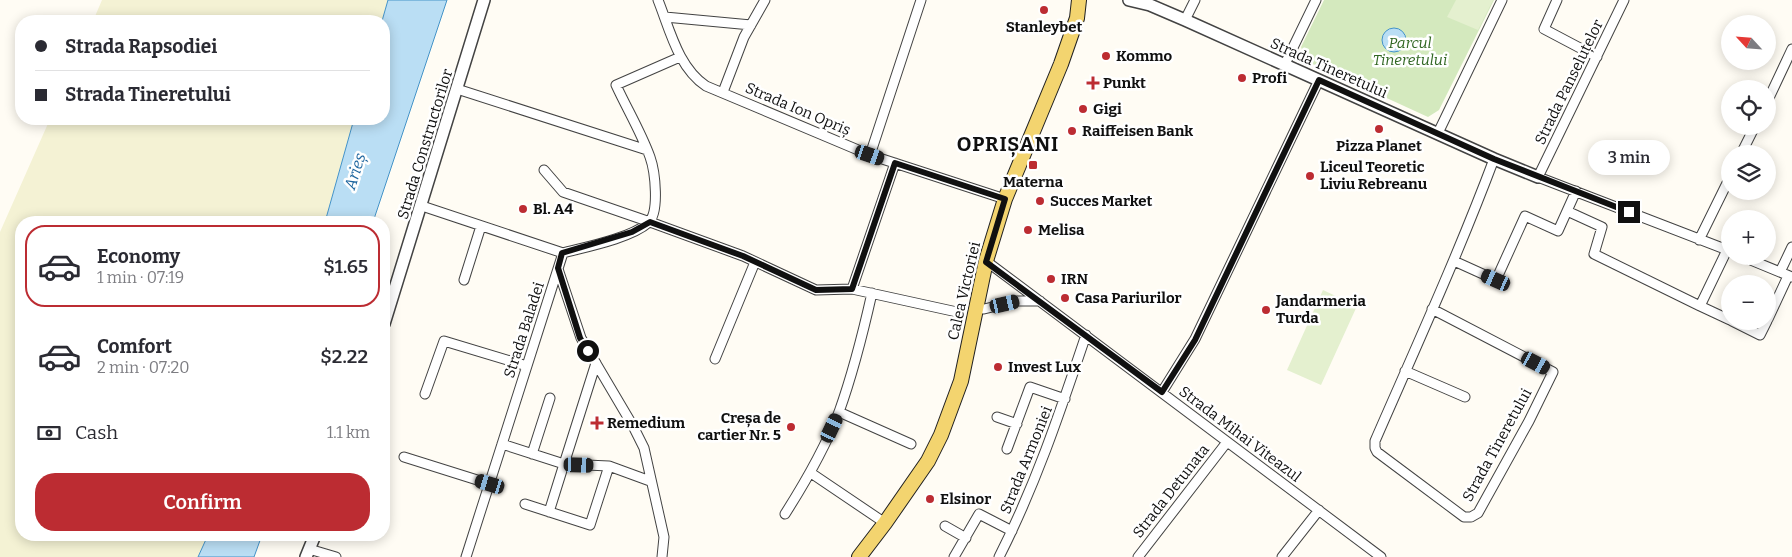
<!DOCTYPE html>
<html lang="en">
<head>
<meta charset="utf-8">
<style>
  :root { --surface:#fff; --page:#f7f7f7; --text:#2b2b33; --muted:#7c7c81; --line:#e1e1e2; --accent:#bc2c32 }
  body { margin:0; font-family:Bitter,serif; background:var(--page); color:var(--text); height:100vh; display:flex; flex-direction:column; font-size:19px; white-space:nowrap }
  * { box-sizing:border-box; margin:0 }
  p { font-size:16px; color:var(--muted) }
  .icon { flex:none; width:28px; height:28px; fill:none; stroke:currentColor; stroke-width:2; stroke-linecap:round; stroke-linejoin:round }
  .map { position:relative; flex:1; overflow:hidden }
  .drawer { position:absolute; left:15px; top:216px; width:375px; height:325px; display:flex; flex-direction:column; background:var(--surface); border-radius:20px; box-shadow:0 2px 12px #0003 }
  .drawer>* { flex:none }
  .top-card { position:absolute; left:15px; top:15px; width:375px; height:110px; border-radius:20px; box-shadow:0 2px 12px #0003; display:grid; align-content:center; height:110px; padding:0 20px; background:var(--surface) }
  .needle { width:32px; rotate:296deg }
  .buttons { position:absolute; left:1721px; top:15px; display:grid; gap:10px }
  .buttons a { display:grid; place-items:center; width:55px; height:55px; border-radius:50%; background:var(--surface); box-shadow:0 2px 12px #0003; font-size:25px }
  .end { position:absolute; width:22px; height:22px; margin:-11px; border:6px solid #101010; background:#fff; box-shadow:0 0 0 2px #fff }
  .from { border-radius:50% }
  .bubble { position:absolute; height:35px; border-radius:18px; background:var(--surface); box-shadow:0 2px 12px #0003; font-size:16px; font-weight:600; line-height:35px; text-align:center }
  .car { position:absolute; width:15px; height:30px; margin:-15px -8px; border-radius:6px; box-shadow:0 0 4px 1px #0007; background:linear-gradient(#222 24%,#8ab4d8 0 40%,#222 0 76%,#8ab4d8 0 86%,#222 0) }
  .top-card b { display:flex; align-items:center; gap:18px; height:48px; font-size:19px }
  .top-card b+b { border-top:1px solid var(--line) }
  .top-card i { width:12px; height:12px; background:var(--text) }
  ul { padding:9px 0 0; list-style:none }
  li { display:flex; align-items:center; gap:15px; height:82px; margin:0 10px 8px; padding:0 10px; border:2px solid transparent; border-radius:20px }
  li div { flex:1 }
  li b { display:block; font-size:19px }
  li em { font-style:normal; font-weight:600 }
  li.selected { border-color:var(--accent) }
  li>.icon { width:45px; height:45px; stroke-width:1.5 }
  .pay { display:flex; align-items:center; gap:12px; height:55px; padding:0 20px; font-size:19px }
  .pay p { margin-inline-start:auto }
  .button { display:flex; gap:10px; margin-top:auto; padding:10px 20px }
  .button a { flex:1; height:58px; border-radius:20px; background:var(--accent); color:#fff; font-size:20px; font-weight:600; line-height:58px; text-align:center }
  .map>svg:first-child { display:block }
  .farmland { fill:#f4f2d4 }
  .green { fill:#d4e9be }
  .pitch { fill:#e4f0cf }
  .water { fill:#badef4; stroke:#4493c8 }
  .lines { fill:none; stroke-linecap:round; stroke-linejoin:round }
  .minor-casing { stroke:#434343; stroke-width:11 }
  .tertiary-casing { stroke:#434343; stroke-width:14 }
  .primary-casing { stroke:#212121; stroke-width:16 }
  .minor { stroke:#fff; stroke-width:9 }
  .tertiary { stroke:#fff; stroke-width:11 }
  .primary { stroke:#f3d46f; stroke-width:14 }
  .route { stroke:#101010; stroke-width:6 }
  .poi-dot { fill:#bc2c32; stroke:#fff; stroke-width:2 }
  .labels { text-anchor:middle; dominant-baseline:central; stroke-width:5; stroke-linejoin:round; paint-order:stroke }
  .poi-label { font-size:15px; font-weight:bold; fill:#101010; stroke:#fff; text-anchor:start }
  .park-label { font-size:15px; font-style:italic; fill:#306622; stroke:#fff }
  .street-label { font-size:15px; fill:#101010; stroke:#fff }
  .water-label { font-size:16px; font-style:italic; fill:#1d659e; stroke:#fff }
  .district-label { font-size:20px; font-weight:bold; letter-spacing:1px; fill:#101010; stroke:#fff }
</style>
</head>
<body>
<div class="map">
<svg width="1792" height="557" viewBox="0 0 1792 557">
  <rect width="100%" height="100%" fill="#fffcf4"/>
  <path class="farmland" d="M102,0H388L382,21H93Z
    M50,119H354L325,222H21V535H208L198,557H0V232Z"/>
  <path class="green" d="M1324,0H1494L1439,110L1428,117L1306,61L1301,47Z"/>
  <path class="pitch" d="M1456,0H1493L1478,30L1447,17Z
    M1323,290L1357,306L1321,385L1287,370Z"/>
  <path class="water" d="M388,0H447L373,222H325L354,119H384V21H382Z
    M1382 40a12 12 0 1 1 24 0a12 12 0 1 1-24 0Z
    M208,535H262L254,557H198Z"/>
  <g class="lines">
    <defs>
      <path id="minor" d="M658,0C670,30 678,67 706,86L870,155L1005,199
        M1557,0L1544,29L1597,57
        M1624,0L1538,177L1730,251
        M665,17L751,25
        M1185,20L1195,0
        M1285,64L1316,0
        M457,89L647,150
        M723,92L744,37L765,0
        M1768,100L1792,49
        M1438,133L1502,0
        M1741,154L1755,126
        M870,155L921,0
        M544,170L563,192L650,222L743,256L816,290L852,289L957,312
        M422,206L563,253
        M1567,211L1602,227L1594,254L1700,306L1727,250
        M1699,240L1730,177
        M563,253C586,247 631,238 648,223C660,213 655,171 650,157C641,132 627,109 616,85L680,57
        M1741,256L1792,277
        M986,261L1381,557
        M1454,261L1496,280L1525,216L1558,231L1576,191
        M558,269L581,338L633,426L644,448L664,537L662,557
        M1780,272L1792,247
        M464,280L481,226
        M852,289L895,163
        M1700,306L1730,320
        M976,308L984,309L1017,301H1040
        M1432,309L1553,372L1529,421L1478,513L1471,517H1464L1377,452L1375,448V441C1416,347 1458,255 1494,159
        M1768,319L1788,276
        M1732,321L1760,335L1767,321
        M715,359L755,262
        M1405,371L1465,397
        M1162,392L1195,339L1319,80
        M425,394L444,341L527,366
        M839,412L911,444
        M997,417L1017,424
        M502,444L564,464L596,363
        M1007,449L1030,387L1065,399
        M532,454L550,398
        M404,457L490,484
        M811,473L885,523
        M525,504L590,525L609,466
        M549,512L564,464L609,466L650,481
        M785,514C806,481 825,448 839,412C853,373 863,333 872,293
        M945,526L966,538
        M309,549L336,557
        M466,557L563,253
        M954,557L979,514L1012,531
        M999,557C1036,484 1060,412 1086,335
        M1138,557L1227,442
        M1282,557L1319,510"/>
      <path id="tertiary" d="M1129,0L1150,5L1185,20L1494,159L1538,177
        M384,324L484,0
        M306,557L315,535"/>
      <path id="primary" d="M859,557L885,523L928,461L941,435L961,381L986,261L1005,199L1061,64L1077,18L1079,0"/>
    </defs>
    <use href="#minor" class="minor-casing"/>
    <use href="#tertiary" class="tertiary-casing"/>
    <use href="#primary" class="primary-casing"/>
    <use href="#minor" class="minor"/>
    <use href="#tertiary" class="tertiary"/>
    <use href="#primary" class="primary"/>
  </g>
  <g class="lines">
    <path class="route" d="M588,351L580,338L558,268L562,253L632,232L650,222L743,256L816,290L852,289L895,163L1005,199L986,262L1162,392L1195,340L1319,80L1494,159L1629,212"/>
  </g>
  <g class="poi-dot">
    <circle cx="1044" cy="10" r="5"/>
    <circle cx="1106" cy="56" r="5"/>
    <circle cx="1242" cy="78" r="5"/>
    <path d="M1090.5 75.5h5v5h5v5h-5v5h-5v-5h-5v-5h5z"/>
    <circle cx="1083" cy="109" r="5"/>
    <circle cx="1379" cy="129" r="5"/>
    <circle cx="1072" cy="131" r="5"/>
    <rect x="1028" y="160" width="10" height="10" rx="2.5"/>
    <circle cx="1310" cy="176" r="5"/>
    <circle cx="1040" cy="201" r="5"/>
    <circle cx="523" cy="209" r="5"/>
    <circle cx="1028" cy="230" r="5"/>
    <circle cx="1051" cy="279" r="5"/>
    <circle cx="1065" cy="298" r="5"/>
    <circle cx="1266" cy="310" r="5"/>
    <circle cx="998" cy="367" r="5"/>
    <path d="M594.5 415.5h5v5h5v5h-5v5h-5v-5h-5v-5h5z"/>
    <circle cx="791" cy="427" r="5"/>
    <circle cx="930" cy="499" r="5"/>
  </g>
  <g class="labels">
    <g class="poi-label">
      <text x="1044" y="27" text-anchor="middle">Stanleybet</text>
      <text x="1116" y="56">Kommo</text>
      <text x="1252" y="78">Profi</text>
      <text x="1103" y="83">Punkt</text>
      <text x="1093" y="109">Gigi</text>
      <text x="1082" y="131">Raiffeisen Bank</text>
      <text x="1379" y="146" text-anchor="middle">Pizza Planet</text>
      <text x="1320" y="167">Liceul Teoretic<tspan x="1320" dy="17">Liviu Rebreanu</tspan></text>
      <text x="1033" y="182" text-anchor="middle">Materna</text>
      <text x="1050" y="201">Succes Market</text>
      <text x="533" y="209">Bl. A4</text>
      <text x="1038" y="230">Melisa</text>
      <text x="1061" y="279">IRN</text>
      <text x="1075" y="298">Casa Pariurilor</text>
      <text x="1276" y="301">Jandarmeria<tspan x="1276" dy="17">Turda</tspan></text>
      <text x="1008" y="367">Invest Lux</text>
      <text x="781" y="418" text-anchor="end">Creșa de<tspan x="781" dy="17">cartier Nr. 5</tspan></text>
      <text x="607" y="423">Remedium</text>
      <text x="940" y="499">Elsinor</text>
    </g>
    <g class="park-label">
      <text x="1410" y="43">Parcul<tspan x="1410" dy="17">Tineretului</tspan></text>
    </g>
    <g class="street-label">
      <text transform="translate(1329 68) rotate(24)">Strada Tineretului</text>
      <text transform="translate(1569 82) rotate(-64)">Strada Panseluțelor</text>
      <text transform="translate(798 109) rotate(23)">Strada Ion Opriș</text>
      <text transform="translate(425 144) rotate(-73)">Strada Constructorilor</text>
      <text transform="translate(964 291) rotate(-77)">Calea Victoriei</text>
      <text transform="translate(524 330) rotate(-72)">Strada Baladei</text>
      <text transform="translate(1240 434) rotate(37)">Strada Mihai Viteazul</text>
      <text transform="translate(1497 445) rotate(-61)">Strada Tineretului</text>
      <text transform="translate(1026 460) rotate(-68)">Strada Armoniei</text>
      <text transform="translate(1171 491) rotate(-52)">Strada Detunata</text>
    </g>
    <g class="water-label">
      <text transform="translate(355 171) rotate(-72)">Arieș</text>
    </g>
    <g class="district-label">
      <text x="1008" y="144">OPRIȘANI</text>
    </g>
  </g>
</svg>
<div class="buttons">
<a><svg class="needle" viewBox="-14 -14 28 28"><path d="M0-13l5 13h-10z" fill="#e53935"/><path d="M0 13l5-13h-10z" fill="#7c7c81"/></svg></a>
<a><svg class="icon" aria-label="locate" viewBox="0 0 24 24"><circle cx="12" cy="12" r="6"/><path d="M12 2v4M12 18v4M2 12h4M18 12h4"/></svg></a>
<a><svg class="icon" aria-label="layers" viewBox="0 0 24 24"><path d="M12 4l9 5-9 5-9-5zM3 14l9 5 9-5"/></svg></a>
<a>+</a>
<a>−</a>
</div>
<i class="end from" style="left:588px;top:351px"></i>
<i class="end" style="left:1629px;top:212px"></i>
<div class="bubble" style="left:1588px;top:140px;width:82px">3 min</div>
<i class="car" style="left:870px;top:155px;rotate:109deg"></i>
<i class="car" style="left:1496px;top:280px;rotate:294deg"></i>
<i class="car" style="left:1005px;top:304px;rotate:77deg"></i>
<i class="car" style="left:1536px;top:363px;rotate:118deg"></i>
<i class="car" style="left:832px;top:428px;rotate:25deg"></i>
<i class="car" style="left:579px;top:465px;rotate:92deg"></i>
<i class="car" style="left:490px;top:484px;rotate:287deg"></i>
<div class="top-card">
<b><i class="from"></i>Strada Rapsodiei</b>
<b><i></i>Strada Tineretului</b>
</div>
<section class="drawer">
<ul>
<li class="selected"><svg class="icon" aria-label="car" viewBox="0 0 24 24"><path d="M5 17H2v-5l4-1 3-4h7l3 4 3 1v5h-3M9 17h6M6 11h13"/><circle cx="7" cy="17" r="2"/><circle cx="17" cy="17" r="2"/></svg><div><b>Economy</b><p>1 min · 07:19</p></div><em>$1.65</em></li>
<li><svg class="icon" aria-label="car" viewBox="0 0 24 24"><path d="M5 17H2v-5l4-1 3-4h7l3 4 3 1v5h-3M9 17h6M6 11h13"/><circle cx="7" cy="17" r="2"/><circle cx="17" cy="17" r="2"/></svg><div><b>Comfort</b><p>2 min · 07:20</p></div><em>$2.22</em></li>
</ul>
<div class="pay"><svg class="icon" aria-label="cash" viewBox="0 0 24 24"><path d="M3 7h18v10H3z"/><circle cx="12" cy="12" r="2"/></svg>Cash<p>1.1 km</p></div>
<div class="button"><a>Confirm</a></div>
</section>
</div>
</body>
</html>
